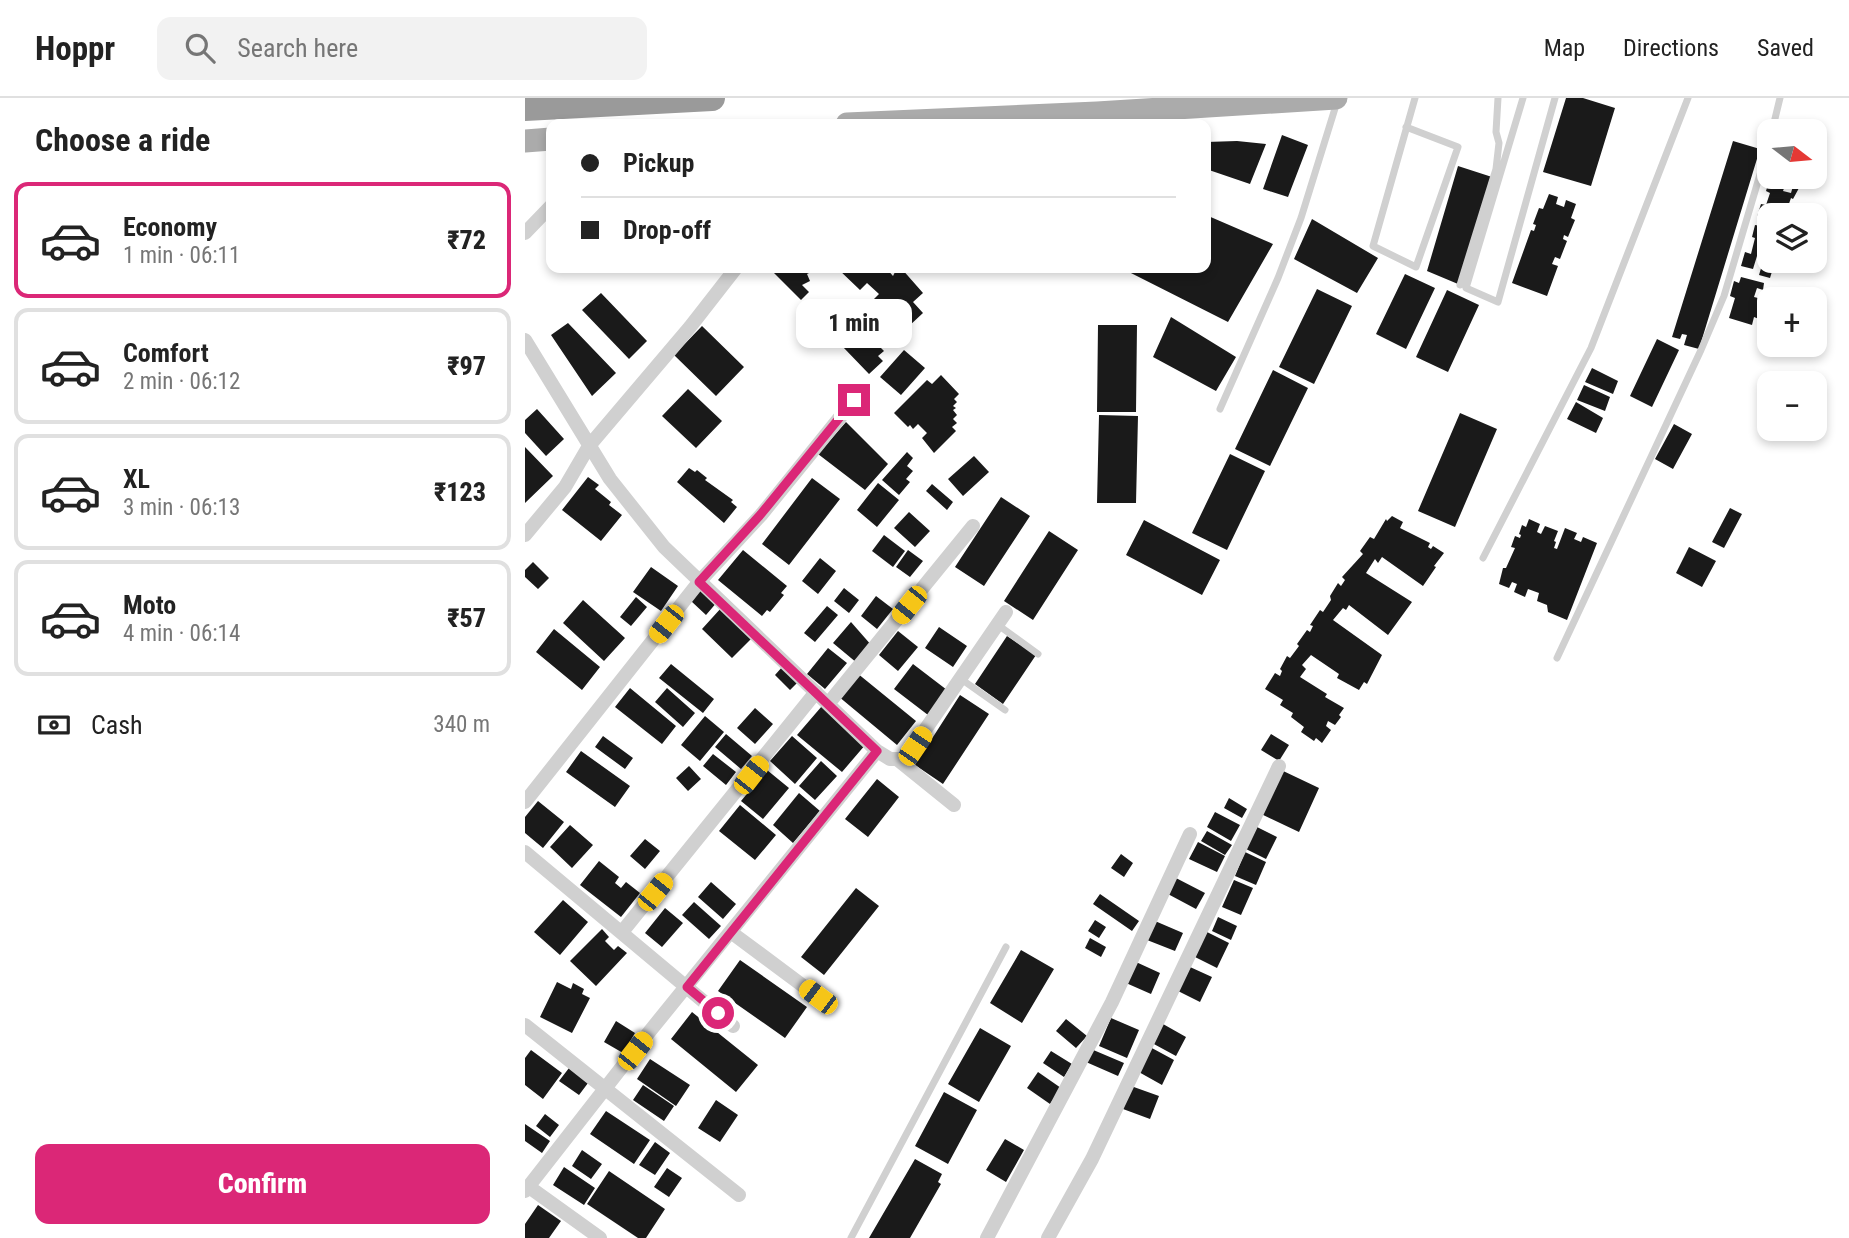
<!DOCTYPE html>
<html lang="en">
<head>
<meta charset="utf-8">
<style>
  :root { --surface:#fff; --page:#f2f2f2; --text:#222; --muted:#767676; --line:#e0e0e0; --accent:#db2777 }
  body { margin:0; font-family:"Roboto Condensed",sans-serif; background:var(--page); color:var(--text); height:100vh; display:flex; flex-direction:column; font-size:26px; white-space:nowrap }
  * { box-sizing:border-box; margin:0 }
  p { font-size:23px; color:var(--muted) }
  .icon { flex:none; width:38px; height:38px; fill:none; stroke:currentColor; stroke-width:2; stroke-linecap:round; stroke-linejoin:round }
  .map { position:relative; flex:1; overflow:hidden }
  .side { display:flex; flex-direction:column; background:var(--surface); width:525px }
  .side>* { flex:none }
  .top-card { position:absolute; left:21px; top:21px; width:665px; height:154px; border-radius:14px; box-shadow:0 4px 10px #0003; display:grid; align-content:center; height:154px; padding:0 35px; background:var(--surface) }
  .needle { width:46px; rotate:106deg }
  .tools { position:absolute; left:1232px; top:21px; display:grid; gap:14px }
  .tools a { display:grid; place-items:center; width:70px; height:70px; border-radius:14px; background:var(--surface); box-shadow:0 4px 10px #0003; font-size:35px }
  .end { position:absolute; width:32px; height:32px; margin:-16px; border:9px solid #db2777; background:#fff; box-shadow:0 0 0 4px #fff }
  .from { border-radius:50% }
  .bubble { position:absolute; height:49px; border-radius:14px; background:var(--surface); box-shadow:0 4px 10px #0003; font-size:23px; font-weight:800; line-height:49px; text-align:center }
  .car { position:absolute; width:21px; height:42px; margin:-21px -10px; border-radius:9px; box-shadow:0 0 5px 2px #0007; background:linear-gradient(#f5c518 24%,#345 0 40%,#f5c518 0 76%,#345 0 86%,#f5c518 0) }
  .top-card b { display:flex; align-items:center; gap:24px; height:66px; font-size:26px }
  .top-card b+b { border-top:2px solid var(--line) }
  .top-card i { width:18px; height:18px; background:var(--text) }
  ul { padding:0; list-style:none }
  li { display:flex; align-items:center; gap:21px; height:116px; margin:0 14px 10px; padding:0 21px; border:4px solid var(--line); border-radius:14px }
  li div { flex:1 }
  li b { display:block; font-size:26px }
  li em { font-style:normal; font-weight:800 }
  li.active { border-color:var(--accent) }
  li>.icon { width:63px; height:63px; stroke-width:1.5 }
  h2 { padding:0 35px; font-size:32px; line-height:84px }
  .pay { display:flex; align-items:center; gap:18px; height:77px; padding:0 35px; font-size:26px }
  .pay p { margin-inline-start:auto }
  .cta { display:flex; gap:14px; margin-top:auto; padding:14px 35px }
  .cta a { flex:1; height:80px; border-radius:14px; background:var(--accent); color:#fff; font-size:28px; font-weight:800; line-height:80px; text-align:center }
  header { display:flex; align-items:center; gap:42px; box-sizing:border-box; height:98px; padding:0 35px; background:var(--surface); border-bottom:2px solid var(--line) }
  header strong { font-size:33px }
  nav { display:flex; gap:38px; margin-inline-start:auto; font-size:24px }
  .search { width:490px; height:63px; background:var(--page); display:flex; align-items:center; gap:18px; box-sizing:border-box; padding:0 24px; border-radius:14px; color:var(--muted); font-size:26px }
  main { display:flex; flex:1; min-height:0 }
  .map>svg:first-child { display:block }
  .building { fill:#1a1a1a }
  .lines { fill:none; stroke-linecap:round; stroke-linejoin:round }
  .lane { stroke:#d0d0d0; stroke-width:7 }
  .street { stroke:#d0d0d0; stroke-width:14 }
  .primary { stroke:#ababab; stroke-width:23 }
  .highway { stroke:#9a9a9a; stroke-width:26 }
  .route { stroke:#db2777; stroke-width:9 }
</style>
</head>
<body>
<header>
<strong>Hoppr</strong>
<div class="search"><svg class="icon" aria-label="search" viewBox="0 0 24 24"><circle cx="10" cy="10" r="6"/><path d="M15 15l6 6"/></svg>Search here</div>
<nav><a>Map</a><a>Directions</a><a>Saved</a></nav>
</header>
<main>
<section class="side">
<h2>Choose a ride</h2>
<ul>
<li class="active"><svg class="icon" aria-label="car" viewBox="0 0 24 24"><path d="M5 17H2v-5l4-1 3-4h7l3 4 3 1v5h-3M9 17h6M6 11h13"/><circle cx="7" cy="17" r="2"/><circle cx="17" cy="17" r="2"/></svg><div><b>Economy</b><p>1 min · 06:11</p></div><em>₹72</em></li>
<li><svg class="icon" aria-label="car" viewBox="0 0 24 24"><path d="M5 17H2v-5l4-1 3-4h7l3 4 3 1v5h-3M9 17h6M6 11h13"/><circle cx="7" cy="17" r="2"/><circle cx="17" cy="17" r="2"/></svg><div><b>Comfort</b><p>2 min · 06:12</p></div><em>₹97</em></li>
<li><svg class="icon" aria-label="car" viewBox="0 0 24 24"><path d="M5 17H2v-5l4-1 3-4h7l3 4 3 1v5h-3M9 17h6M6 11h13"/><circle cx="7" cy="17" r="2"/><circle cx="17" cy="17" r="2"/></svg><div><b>XL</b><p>3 min · 06:13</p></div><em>₹123</em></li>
<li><svg class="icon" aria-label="car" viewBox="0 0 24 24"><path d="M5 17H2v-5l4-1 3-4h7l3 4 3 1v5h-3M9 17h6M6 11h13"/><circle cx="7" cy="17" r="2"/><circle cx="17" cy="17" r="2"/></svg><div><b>Moto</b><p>4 min · 06:14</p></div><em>₹57</em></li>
</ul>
<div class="pay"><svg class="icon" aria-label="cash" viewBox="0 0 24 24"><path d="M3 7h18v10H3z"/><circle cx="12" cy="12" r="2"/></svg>Cash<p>340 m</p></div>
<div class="cta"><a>Confirm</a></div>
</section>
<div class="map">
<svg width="1324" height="1140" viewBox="0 0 1324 1140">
  <rect width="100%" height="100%" fill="#fff"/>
  <path class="building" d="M1041,0H1058L1090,10L1066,88L1018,74Z
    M1258,23L1283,31L1282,33H1255Z
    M757,37L783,47L763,99L738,91Z
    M712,43L741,46L725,86L681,71V44Z
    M1208,43L1235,51L1174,251L1159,247L1162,237L1157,236L1155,241L1147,239Z
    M933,68L967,79L933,186L902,173Z
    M1245,80L1261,85L1258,93L1266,95L1268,88L1274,90L1268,101L1266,100L1260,117H1244V163H1248L1247,167H1249L1245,180L1234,177L1237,167L1235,166L1236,158H1232L1228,171L1216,168L1220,154L1226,156L1230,140L1227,139L1230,127L1236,128L1238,122L1232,118L1236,106L1241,107L1245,95L1241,93Z
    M1024,96L1033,99L1031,106L1039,109L1041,102L1051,106L1046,120L1050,122L1043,139L1039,137L1038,141L1042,143L1035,161L1030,159L1027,166L1033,168L1022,198L987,185L1006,132L1009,133L1011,127L1008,126L1014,110L1018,111Z
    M681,117L748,146L703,224L596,170H681Z
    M787,121L853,160L832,195L769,161Z
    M244,170H287L288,173L282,176L285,183L277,187L284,194L276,202Z
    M312,170H361L368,178L372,170H376L398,195L388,204L398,215L384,228L379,222L366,233L372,239L363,247L360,244L355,249L359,253L353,258L358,263L344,276L292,222L309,206L320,218L325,214L328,217L332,213L335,215L354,196L342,185L335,192Z
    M880,176L910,190L881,251L851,236Z
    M1216,179L1239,185L1238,192L1232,190L1229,199L1237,201L1235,209L1237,210L1234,221L1229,219L1227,227L1204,220L1210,200L1205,198L1209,183L1214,185Z
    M792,191L827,208L789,286L754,269Z
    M922,192L954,207L923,274L891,259Z
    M76,195L122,243L104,261L57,212Z
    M646,219L711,259L691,293L628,259Z
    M43,225L91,275L67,298L26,237Z
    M573,227H612L611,314H572Z
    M177,228L219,269L191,298L149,257Z
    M1132,241L1154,252L1127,309L1105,298Z
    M379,252L400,270L376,297L355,279Z
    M1067,270L1093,283L1088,296L1060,284Z
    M748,272L783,290L745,368L710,351Z
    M416,277L434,296L429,301L432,304L428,308L431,310L428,312L432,317L428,321L432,325L427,329L431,333L409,355L397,340L402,335L393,326L388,331L385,327L383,329L369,315L402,282L407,286Z
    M1059,287L1085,299L1080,313L1052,302Z
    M163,291L197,323L171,350L137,318Z
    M1051,304L1078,320L1071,335L1042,321Z
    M12,311L39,341L21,358L0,335V322Z
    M935,315L972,331L930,429L893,413Z
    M574,317L613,318L611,405H572Z
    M321,324L363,366L340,392L293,356Z
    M1149,326L1167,336L1148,371L1130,361Z
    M0,349L28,378L0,405Z
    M382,354L388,360L382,368L388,373L381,381L385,384L374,397L357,382Z
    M705,356L740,373L702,452L667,435Z
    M449,358L464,374L438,398L423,381Z
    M164,370L170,374L172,372L182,380L180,382L208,402L206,404L212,409L199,425L152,384Z
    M63,379L74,387L70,391L86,404L84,407L97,417L76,443L37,412Z
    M287,380L315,401L264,467L237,446Z
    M353,385L374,402L352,429L332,412Z
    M407,386L428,404L422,412L401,393Z
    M476,399L505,418L459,488L430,469Z
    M1205,410L1217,416L1199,450L1187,444Z
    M384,414L405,433L390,449L369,430Z
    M867,418L878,424L875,430L905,445L903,449L906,451L908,448L919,455L909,468L911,469L898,488L857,459L853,465L850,461L841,475L887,504L863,537L824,507L821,512L818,510L808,522L857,557L842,586L839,584L834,592L812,580L814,576L786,557L777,567L781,571L775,579L802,596L800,599L819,610L814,617L816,619L810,627L803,623L801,628L806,632L797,645L791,640L789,643L776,634L779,629L766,619L768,615L755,607L758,602L740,591L750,575L755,578L757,573L755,571L762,558L765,560L774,548L772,546L782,532L785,534L788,528L785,527L795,512L798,514L806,502L805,498L813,485L816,488L820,482L817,479L838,456L835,453L845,439L849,441L861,421L862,423Z
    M1004,421L1015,426L1012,434L1016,436L1020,428L1033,433L1029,443L1031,444L1029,450L1032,451L1040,430L1052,435L1049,441L1056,444L1058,439L1072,445L1042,522L1023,514L1022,507L1012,503L1014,495L1003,491L1000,499L989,494L992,486L987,484L984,490L974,486L978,470H981L990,450L986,449L990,438L995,440L996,437L994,436L997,427L1001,429Z
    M619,422L695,462L677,497L601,457Z
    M524,433L553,452L508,522L479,503Z
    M359,437L380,453L368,469L347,453Z
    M1164,449L1191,463L1177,489L1151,475Z
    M218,452L262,488L256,495L259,497L245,514L242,512L237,518L193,482Z
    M383,452L398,463L385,479L371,469Z
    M295,460L311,473L293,496L277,483Z
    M8,464L24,480L13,491L0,479V472Z
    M126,469L153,488L136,513L108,494Z
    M177,489L193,503L181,517L166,503Z
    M319,490L334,502L324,515L309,503Z
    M351,498L368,511L352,531L336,518Z
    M111,499L122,509L106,528L95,519Z
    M58,502L100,540L79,563L38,525Z
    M302,508L313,517L290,544L279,535Z
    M197,509L228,539L207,560L177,531Z
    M326,524L347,548L332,565L308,545Z
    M414,529L442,548L428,569L400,550Z
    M29,531L75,569L57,592L11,554Z
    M373,533L393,549L373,573L354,557Z
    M482,538L511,557L478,606L450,586Z
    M303,550L322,565L300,591L282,576Z
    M146,566L189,601L178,615L134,580Z
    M388,566L422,592L403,617L369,591Z
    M258,568L274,583L265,592L250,577Z
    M332,575L391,623L372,647L313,598Z
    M105,590L151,628L137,646L90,609Z
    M142,590L170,615L158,629L130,604Z
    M435,597L464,616L418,686L390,667Z
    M297,608L341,646L317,674L272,637Z
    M230,610L248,626L230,646L212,630Z
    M180,618L199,634L175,663L156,647Z
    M201,636L227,658L216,671L190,649Z
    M746,636L764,647L754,663L736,652Z
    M78,638L108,660L100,671L70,649Z
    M267,638L292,660L270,686L245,663Z
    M56,653L105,688L90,709L41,674Z
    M188,656L211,674L201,687L178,668Z
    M296,663L312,678L290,702L274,688Z
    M164,668L176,681L163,693L151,680Z
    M754,671L794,690L774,734L734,715Z
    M242,672L264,690L238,721L216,703Z
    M352,681L374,699L343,739L320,721Z
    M274,695L295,713L268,745L248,727Z
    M704,700L722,711L717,720L699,710Z
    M13,703L39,724L18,750L0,735V719Z
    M215,707L251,737L230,762L194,733Z
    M690,714L715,727L706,743L682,729Z
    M45,727L68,747L47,770L25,749Z
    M732,729L752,739L741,761L721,751Z
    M682,733L707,747L700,757L676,743Z
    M120,741L135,753L120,771L105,758Z
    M673,744L700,758L692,774L664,761Z
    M720,754L741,764L731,787L710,778Z
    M596,756L608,765L599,779L586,770Z
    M74,763L94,779L90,785L96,790L101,784L115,795L96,819L55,787Z
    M649,779L680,795L671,811L641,795Z
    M709,782L728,790L716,817L697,809Z
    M186,784L211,806L198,821L173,799Z
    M331,790L354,808L299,877L276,859Z
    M575,796L614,823L607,833L568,806Z
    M38,802L63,824L35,857L9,834Z
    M169,804L196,828L184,841L157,817Z
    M140,810L158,825L137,849L120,835Z
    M693,819L712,828L706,842L687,833Z
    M570,822L581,829L574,840L563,833Z
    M630,823L658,835L650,853L622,842Z
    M77,831L84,839L80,843L89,852L93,848L102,855L71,888L45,863Z
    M682,834L704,845L692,870L670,859Z
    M565,840L581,849L576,859L560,850Z
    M496,852L529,871L497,925L465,905Z
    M215,862L282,909L260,940L193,893Z
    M611,864L635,875L626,896L601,885Z
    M665,869L687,879L675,904L653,893Z
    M32,884L46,891L48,885L59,891L57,896L65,900L47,935L15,919Z
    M167,914L233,967L211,994L146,941Z
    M586,920L614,932L602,960L574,948Z
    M541,921L562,938L551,950L531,933Z
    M91,923L110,935L98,955L79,944Z
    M638,926L661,939L651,958L627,945Z
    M455,930L486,948L454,1004L423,986Z
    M625,949L649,962L637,987L612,973Z
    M566,951L599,965L593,978L561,964Z
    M6,952L37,975L18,1001L0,987V960Z
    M526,953L547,966L539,979L518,965Z
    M125,961L165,987L151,1008L112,981Z
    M44,970L63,985L54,997L34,983Z
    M513,974L536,990L525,1006L502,990Z
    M118,987L149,1008L139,1023L108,1002Z
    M606,988L634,998L625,1021L598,1011Z
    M419,994L452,1012L423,1066L390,1048Z
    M191,1002L213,1017L195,1044L173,1030Z
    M81,1013L125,1042L109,1066L65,1036Z
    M20,1016L34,1027L25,1039L11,1028Z
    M0,1026L25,1043L17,1055L0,1043Z
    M480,1041L499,1052L481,1084L461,1072Z
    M130,1044L145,1055L130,1077L114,1067Z
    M57,1052L77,1066L66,1081L47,1068Z
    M390,1061L417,1076L413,1084L416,1086L385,1140H344Z
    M39,1069L70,1090L59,1107L28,1087Z
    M142,1070L157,1080L144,1099L129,1089Z
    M84,1073L140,1111L121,1140H113L62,1106Z
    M13,1107L36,1123L24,1140H0V1126Z"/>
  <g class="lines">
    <path class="lane" d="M998,0L941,190L973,204L1030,0
      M881,29L933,49L891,169L848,148L890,0
      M1247,33L1255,0
      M935,187L971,71L974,45L971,34L973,0
      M695,311L753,180L776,120L812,4
      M958,460L1066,250L1163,0
      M473,527L513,556
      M1032,560L1176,252L1199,198L1244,46
      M436,581L480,612
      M326,1140L481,849"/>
    <path class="street" d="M0,135L26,108
      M0,242L85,381L139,449L352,653L365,661H378L389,648L481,514
      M0,437L40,389L64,348L165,229L211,170
      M303,606L448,428
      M372,661L429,707
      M0,704L174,484L236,417L329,302
      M0,754L208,928
      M97,834L291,594
      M207,835L293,899
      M0,927L214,1097
      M4,1089L75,1140
      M0,1093L125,933L352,653
      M462,1140L587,904L665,736
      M523,1140L567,1061L754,668"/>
    <path class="primary" d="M322,26L572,15L811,0
      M0,43L26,41"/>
    <path class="highway" d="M0,10L187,0"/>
  </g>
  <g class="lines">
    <path class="route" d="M193,915L162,889L352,653L174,484L236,416L329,302"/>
  </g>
</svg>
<div class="tools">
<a><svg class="needle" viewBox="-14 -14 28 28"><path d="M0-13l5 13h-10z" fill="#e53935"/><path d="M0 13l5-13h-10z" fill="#767676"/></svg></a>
<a><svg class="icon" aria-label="layers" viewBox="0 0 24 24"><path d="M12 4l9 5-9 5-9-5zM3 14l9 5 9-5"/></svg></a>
<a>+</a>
<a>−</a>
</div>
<i class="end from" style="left:193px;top:915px"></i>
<i class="end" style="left:329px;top:302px"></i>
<div class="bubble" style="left:271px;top:201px;width:116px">1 min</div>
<i class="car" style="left:384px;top:507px;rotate:219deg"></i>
<i class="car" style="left:141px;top:526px;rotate:218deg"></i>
<i class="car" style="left:390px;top:648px;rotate:34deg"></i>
<i class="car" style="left:226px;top:677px;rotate:38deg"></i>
<i class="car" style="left:130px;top:794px;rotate:39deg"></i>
<i class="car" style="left:293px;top:899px;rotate:307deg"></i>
<i class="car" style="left:110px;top:953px;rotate:38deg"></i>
<div class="top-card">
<b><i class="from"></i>Pickup</b>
<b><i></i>Drop-off</b>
</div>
</div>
</main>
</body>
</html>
